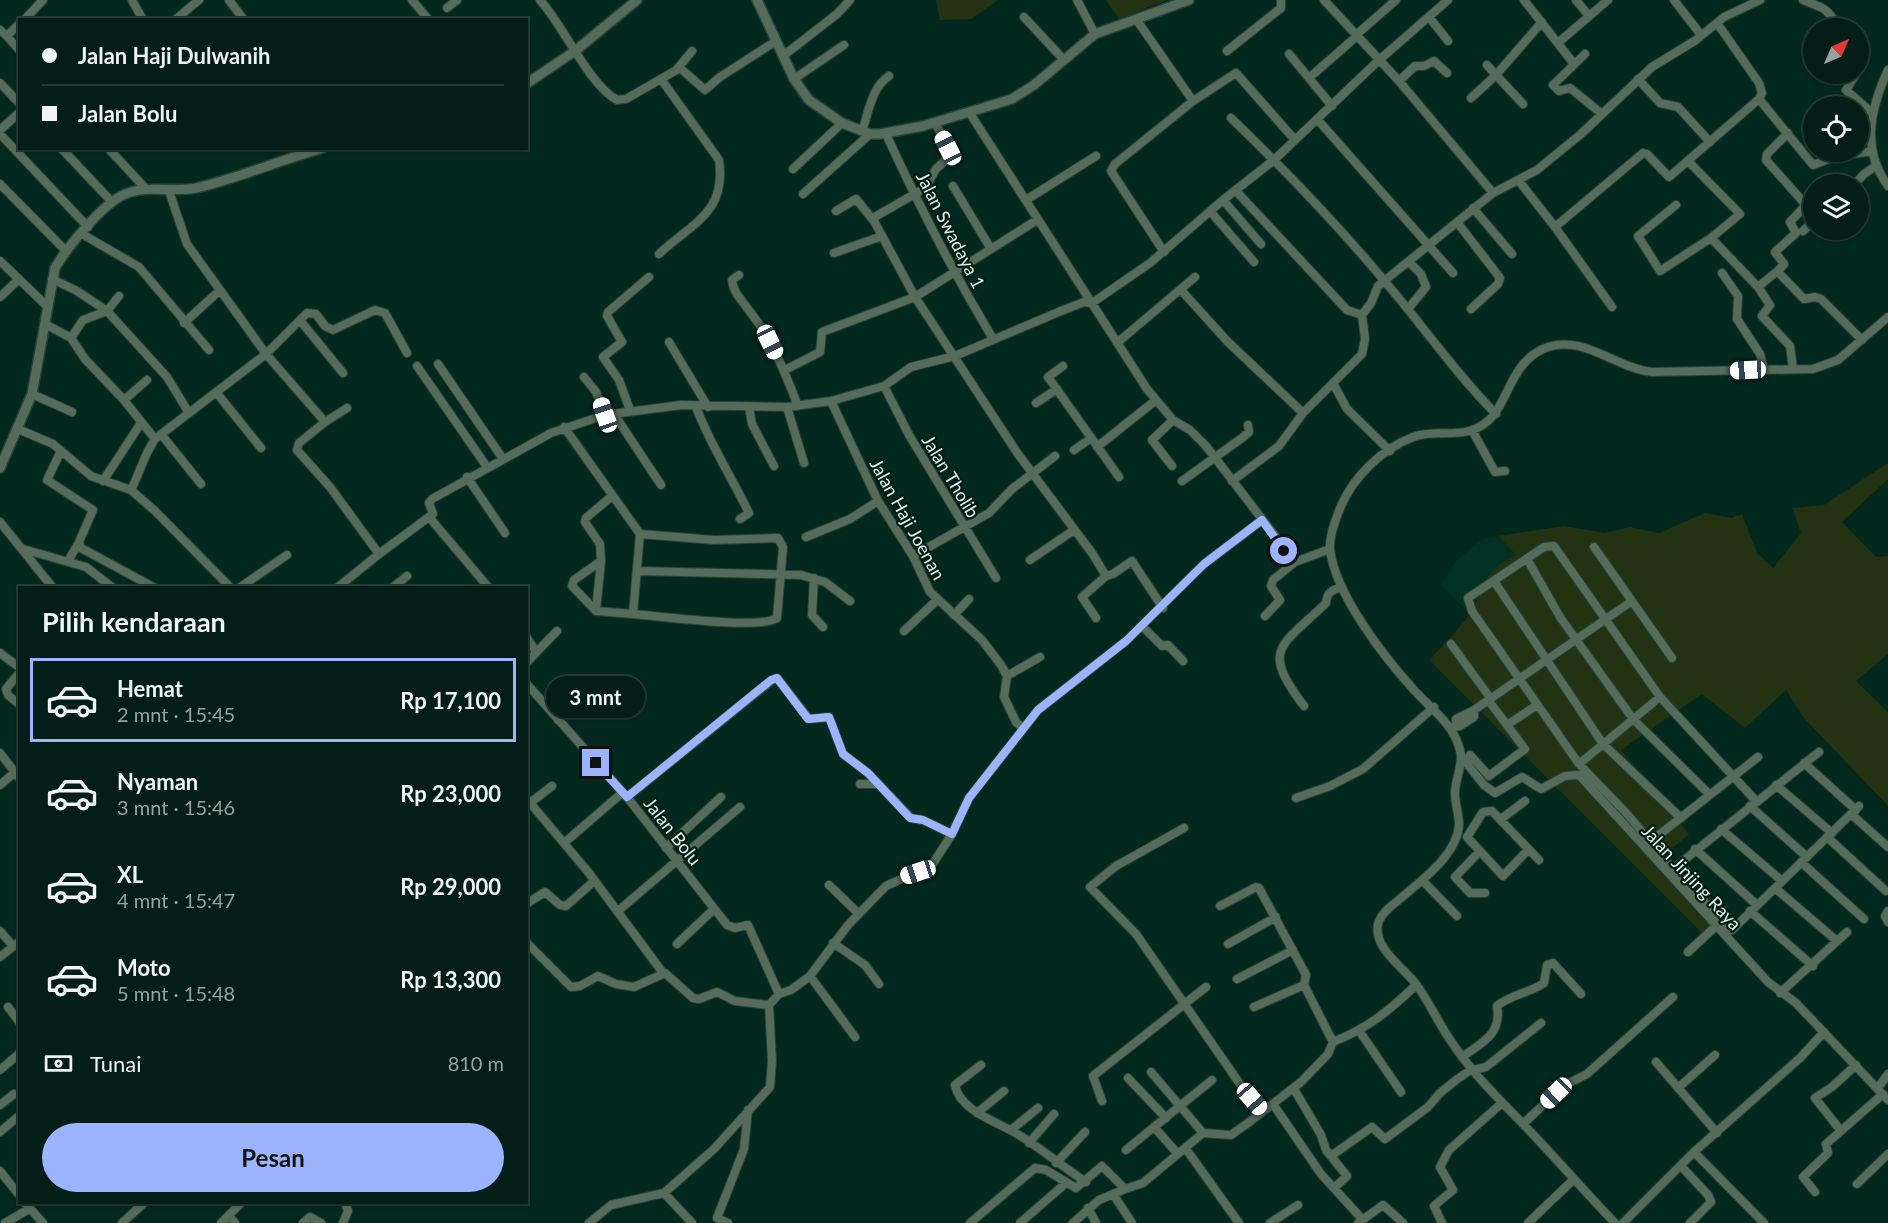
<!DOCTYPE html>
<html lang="id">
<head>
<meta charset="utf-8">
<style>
  :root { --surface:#021e16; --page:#102b23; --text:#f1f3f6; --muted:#96a2a1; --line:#233c35; --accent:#9cb4fd }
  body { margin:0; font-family:Lato,sans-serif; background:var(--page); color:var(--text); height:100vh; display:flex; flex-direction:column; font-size:22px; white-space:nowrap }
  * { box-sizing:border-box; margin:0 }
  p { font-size:20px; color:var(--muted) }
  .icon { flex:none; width:33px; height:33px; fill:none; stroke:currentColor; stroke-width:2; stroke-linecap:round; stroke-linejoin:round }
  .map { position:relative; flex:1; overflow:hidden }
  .side { position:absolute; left:18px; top:586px; width:510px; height:618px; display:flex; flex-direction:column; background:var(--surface); border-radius:0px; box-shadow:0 2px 4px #0004,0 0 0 2px var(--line) }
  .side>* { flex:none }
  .top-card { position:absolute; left:18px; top:18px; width:510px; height:132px; border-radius:0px; box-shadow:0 2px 4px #0004,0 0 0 2px var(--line); display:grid; align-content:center; height:132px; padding:0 24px; background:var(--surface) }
  .needle { width:39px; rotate:45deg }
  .fabs { position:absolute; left:1803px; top:18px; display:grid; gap:12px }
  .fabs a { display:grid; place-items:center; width:66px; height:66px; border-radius:50%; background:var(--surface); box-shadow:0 2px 4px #0004,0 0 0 2px var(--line); font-size:30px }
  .end { position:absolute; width:27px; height:27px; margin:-14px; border:8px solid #9cb4fd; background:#111; box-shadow:0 0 0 3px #111 }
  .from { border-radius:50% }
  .bubble { position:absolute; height:42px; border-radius:21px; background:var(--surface); box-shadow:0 2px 4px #0004,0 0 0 2px var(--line); font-size:20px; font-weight:700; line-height:42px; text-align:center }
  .car { position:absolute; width:18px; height:36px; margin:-18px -9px; border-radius:8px; box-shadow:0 0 4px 2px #0007; background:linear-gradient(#fff 24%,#345 0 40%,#fff 0 76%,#345 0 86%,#fff 0) }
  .top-card b { display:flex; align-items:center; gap:21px; height:57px; font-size:22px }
  .top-card b+b { border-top:2px solid var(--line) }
  .top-card i { width:15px; height:15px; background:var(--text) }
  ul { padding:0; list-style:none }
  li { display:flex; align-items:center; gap:18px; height:84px; margin:0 12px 9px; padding:0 12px; border:3px solid transparent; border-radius:0px }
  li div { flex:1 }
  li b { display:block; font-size:22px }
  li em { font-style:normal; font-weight:700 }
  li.active { border-color:var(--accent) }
  li>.icon { width:54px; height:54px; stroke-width:1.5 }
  h2 { padding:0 24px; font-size:27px; line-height:72px }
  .pay { display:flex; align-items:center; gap:15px; height:66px; padding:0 24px; font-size:22px }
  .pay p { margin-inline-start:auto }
  .button { display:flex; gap:12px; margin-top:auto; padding:12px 24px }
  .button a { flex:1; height:69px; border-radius:36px; background:var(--accent); color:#111; font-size:24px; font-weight:700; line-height:69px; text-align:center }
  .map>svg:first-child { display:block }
  .built { fill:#003124 }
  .green { fill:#233311 }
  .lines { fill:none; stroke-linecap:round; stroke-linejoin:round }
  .minor-casing { stroke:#22453b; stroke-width:10 }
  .tertiary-casing { stroke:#22453b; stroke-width:12 }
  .minor { stroke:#576b5a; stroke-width:8 }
  .tertiary { stroke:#576b5a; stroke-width:9 }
  .route { stroke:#9cb4fd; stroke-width:8 }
  .labels { text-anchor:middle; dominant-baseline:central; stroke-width:4.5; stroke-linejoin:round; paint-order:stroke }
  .street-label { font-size:18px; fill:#e1f4ec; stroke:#001e14 }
</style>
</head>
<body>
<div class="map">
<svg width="1888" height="1223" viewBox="0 0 1888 1223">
  <rect width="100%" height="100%" fill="#03281e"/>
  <path class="built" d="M1498,536L1516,555L1470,614L1441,585L1455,562L1482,539Z"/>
  <path class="green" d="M936,0H998L971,19L940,20Z
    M1106,0H1167L1119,19Z
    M1888,463V479L1842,522L1876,557L1888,556V654L1856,681L1888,712V806L1804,718L1786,690L1745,728L1702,694L1621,750L1689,834L1662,857L1722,920L1703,934L1429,660C1442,646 1458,631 1469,615C1487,589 1479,572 1516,555L1498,536L1564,526L1605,533L1630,527L1659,533L1705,513L1732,518L1742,514L1757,553L1773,568L1801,533L1792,508L1824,505Z"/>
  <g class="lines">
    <defs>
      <path id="minor" d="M132,0L143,20
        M229,0L244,20
        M412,0L429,20
        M540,0C563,25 589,85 617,100L626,99L680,68L705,90L720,77L776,41
        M1077,0L1095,34
        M1324,0L1399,81L1493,193
        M1524,0L1574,64
        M1576,0L1589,16
        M1674,0L1701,35
        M1803,0C1818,7 1824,5 1834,20L1832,28
        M447,8L457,0
        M1024,17L1064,60
        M1429,17L1448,41
        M176,19L199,0
        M1136,19L1193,101L1236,73L1295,140
        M24,20L43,0
        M20,23L7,36L20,51
        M0,30L7,36
        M1356,35L1396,0
        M1559,42L1608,0
        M1227,51L1281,8V0
        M1289,54L1332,106
        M1585,54L1553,85L1559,91L1570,88L1602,114
        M783,56L837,14L850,0
        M677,69L692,51
        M1888,70C1870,109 1861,149 1888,186
        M1856,74L1846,90L1871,112
        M1309,78L1357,36
        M794,79L844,45
        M1638,79L1660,103L1678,107L1710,142
        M1399,81L1415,66H1424L1434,61L1447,73
        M0,83L20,104
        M1471,98L1496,75L1487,65
        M1759,99L1813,165L1834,157L1872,151
        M1523,104L1496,75L1542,22
        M969,112L1147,389L1173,420L1190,430L1206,446L1295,562L1330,549
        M1231,118C1286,171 1338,225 1387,284C1424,327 1456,374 1496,414
        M1317,119L1453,273
        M0,130L20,112
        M862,131C869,112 871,88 889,76
        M0,134L88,227
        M886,134C918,204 953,272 993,339
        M61,148L112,202
        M108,148L146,189
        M793,169L842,123
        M1519,181L1555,227L1643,153L1647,154L1669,177L1759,99L1762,93L1759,83L1717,23
        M0,184L66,251
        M1855,184L1864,174L1876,166
        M953,186L991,249
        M169,191L187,244L266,354L325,422L299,443L297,450L330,487L379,554L433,514L429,503L432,499L551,433L605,415L681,405L787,407L831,401L884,386L911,367L955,356L1061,311L1084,302L1092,303L1150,263L1223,200L1274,160L1378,61L1448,0
        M1236,191L1347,310L1362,315L1371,303L1378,286L1493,193L1537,170L1581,134L1652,67L1696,40L1724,17L1760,0
        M803,194L870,134
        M1026,200L1096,156
        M1223,200L1261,244
        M1676,205L1638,236L1660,271L1711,238L1740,214L1688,161
        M1473,208L1512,254
        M836,211L856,199L874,221L915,297L1018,454L1092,553L1106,576L1113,574L1132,561L1163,608
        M1210,211L1254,262
        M873,218L925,188L936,169L951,155L935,122
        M1457,222L1500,278L1498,284L1471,309
        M1555,227L1612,307
        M1803,231L1814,221
        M82,234L139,267L209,350
        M1711,238L1758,287L1775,273H1779L1804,299L1815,297L1821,299L1862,340
        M1164,252L1111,171L1115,164L1193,101
        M834,253L882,236
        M659,254C690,224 727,214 719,160L661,79
        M0,261L48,307
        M1777,272L1784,264L1775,252L1796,233L1790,222L1806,205L1766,160L1767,154L1788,133
        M1722,273L1738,296L1737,319L1760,354L1764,369
        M739,275L732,280C733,292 741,299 748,309C771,338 785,372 798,406
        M52,279L77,291L107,311L119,296
        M1758,287L1770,305L1762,316L1790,346L1793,369
        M1181,290L1227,341L1303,413
        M0,297L18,280
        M1408,309L1426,287L1421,274L1409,262
        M298,322L303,324L343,373
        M184,323L219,291
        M47,325L71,338L85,359L124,400L155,439
        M71,338L83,320L107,311L167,377L189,413
        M669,342L708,407
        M1117,343L1195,277
        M438,364L503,459
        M417,366L487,467
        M1063,366L1048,377L1119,477
        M785,370L820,352L822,332L915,297L1037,220
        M584,377L596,392L605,415
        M1333,383L1347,409L1390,451
        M884,386L909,435L996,578
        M216,392L261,448
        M32,394L72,412
        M124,400L147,380
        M831,401L878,501L913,556L930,592L982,640L1001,665L1007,676L1004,697L1016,722L1023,728
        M1036,403L1057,389
        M696,407C710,444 732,478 749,513L740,519
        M749,407L752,424L774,466
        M787,407L804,463
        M630,410L619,380L603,357L622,342L607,316L608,312L649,277
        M614,414L661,485
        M325,422L347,408
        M564,427L640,534L633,614C658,616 759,630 777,618L783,547L778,538L714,540L640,534
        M18,429L53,444L91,476L131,490L155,511L231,588
        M1472,430L1495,472L1505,471
        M161,434L201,484
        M1097,447L1156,400
        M1074,450L1090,439
        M61,451L47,480L93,510L79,542L81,548L155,588
        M1172,466L1152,440L1173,420
        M467,477L505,533
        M103,481L141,423
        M1182,481L1242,438L1249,432L1248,425
        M1232,481L1279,446L1303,413L1362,354L1365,339L1362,315
        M131,490C140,472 144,455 155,439L266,354L307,313L316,314L325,326L333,330L375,310L385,313L407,353
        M612,496L586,518L585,522L600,544L601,561L574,580L572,586L596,611L633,614
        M429,517L489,588
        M0,522L53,588
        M806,537L850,519L878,501
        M23,549L86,567L113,588
        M913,556L989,513L1012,489L1055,456
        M1527,559L1560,617L1633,719L1710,795
        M1030,560L1074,530
        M68,561L78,544
        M637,571L801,575L825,582L850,601
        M814,578L812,615L823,627
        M1494,581L1603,744L1681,818
        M239,588L287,555
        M337,588L379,554
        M392,588L407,576
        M1632,601L1672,658
        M596,611L601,561
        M954,615L969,599
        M1265,616L1280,600L1271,586L1273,580L1295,562
        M1096,618L1082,597L1106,576
        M1143,627L1162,646L1168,645L1183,661
        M904,631L937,600
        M526,636L536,652
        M1451,644L1491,699
        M0,653L20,668
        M526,663L557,631
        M20,672L6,689L8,695L20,705
        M1007,676L1040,657
        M526,683L627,797L727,925L735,928L748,925L779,994
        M1660,697L1554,546L1544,547L1468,598L1472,611L1579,764L1628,815L1673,869L1732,930L1724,932
        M1304,706C1260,648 1281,647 1326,603C1327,592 1332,590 1342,587
        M558,720L599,684H616
        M1456,724V719L1474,710L1632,601L1594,547
        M1507,725L1537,705
        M1453,727L1460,726L1474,717V710
        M0,753L20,779
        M1470,755L1489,776L1525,749L1488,700
        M1461,756L1484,785L1495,793L1522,777L1541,789L1565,776L1579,775L1768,982L1796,1003L1888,1100
        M1804,763L1856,810
        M1579,764L1660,697L1756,801
        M860,784H877
        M0,785L14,773
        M1776,785L1832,833
        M627,797L772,680L777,678L809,719L829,717L843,754L868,773L911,818L923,820L952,834
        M526,798L589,873L663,973
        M1296,798L1330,786L1363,769L1434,707
        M530,803L552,786
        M1750,806L1807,857
        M1851,814L1888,847
        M1501,819L1525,801
        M1184,828L1116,866L1090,887L1136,934L1242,1087L1262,1110
        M1721,829L1782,881
        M1827,837L1886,891
        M1650,842L1758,757
        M564,843L622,793
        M666,848L721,797
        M1695,849L1757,905
        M1528,850L1503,876L1467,837L1483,812L1492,811L1539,860
        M1480,851L1455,877L1470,893H1485
        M1801,862L1864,919
        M1673,869L1819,752
        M1422,880L1457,916
        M829,885L858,913
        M1775,888L1837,941
        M526,904L545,892L560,905L566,906L593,882
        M1220,906L1256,887L1259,888L1306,975L1304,985L1333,1042C1368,1028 1389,1011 1416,985
        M618,911L740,807
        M1750,911L1813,966
        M1888,911L1885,916L1888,922
        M1732,930L1859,806
        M0,931L13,946
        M526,942L571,987L580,986L598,976L616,984L634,987L665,973L693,998L699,999L717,992L735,1001L769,1005
        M833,943L865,965L879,984
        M677,944L714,909
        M1228,944L1276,917
        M1688,952L1716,926
        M0,957L20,941
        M810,976L855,1037
        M1237,979L1293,950
        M1780,993L1847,932
        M8,1007L20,1023
        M1254,1007L1304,985
        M1360,1032L1401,1092
        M1462,1057C1483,1042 1502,1034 1497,1006C1509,995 1530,993 1544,983L1547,965L1553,963L1581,994
        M1656,1062L1717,1133
        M981,1065L955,1085C959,1109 994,1121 1012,1131C1038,1145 1061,1166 1086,1182
        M0,1070L20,1053
        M1151,1072L1203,1133
        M1128,1078L1166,1118
        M1678,1088L1715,1055
        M1878,1088L1888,1074
        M1294,1089L1321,1135L1326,1150L1347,1176L1334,1188
        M1102,1101L1093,1076L1206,987
        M1273,1104L1321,1174L1363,1220
        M0,1105L14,1094
        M977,1113L1004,1091
        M1523,1124L1563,1086L1587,1074L1673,997
        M1011,1130L1038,1108
        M1841,1131L1815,1098L1832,1087L1856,1065
        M0,1132L20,1115
        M1029,1143L1054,1114
        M1186,1149L1239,1223
        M1126,1150L1154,1127
        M1694,1152L1764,1223
        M1177,1153L1154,1127L1212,1080
        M1331,1156L1372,1127L1385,1139L1428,1107L1440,1093L1456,1080L1469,1071L1486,1067L1541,1023
        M1056,1163L1085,1132
        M1681,1166L1708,1195L1711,1202L1690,1223
        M0,1171L20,1196
        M1857,1184L1888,1154
        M1815,1192L1803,1177L1828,1153L1826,1144L1883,1094
        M664,1193L692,1223
        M1113,1194L1132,1223
        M25,1203L43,1223
        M1088,1208L1096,1223
        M229,1216L235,1223
        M5,1223L29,1209
        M122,1223L144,1203
        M221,1223L241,1203
        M303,1223L310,1217L321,1223
        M343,1223L348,1211L345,1203
        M589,1223L611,1205L664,1193L714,1149L770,1087L772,1061L769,1005L779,994L791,990L810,976L848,925L886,886L932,865L952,834L969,798L1038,710L1126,641L1204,564L1262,520
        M728,1223L717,1218L744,1149L748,1110
        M970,1223L1035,1168L1046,1170L1076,1188L1102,1166L1125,1189L1143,1183L1203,1133L1231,1135L1248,1123L1301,1082L1328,1054L1333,1042
        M1020,1223L1066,1183
        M1073,1223L1099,1200L1125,1189
        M1270,1223L1298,1205
        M1358,1223L1383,1205L1403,1223
        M1442,1223L1434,1206L1453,1190L1440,1167L1449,1150L1502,1103
        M1528,1223L1573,1180
        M1615,1223C1584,1191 1555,1157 1524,1125C1499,1099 1473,1074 1453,1044C1439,1025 1430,1003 1416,984C1403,967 1370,946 1379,921C1383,911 1393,905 1401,898C1422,880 1457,855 1459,825C1459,814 1455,804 1455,793C1455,779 1464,763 1460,750C1453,723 1431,709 1414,690C1384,657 1335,594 1330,549C1329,536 1336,518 1341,506C1354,476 1382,449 1413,437C1431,430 1451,436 1469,431C1511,420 1502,368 1543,349C1581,332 1615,368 1652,372L1813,369L1838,360L1888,317
        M1623,1223L1694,1152L1800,1058L1824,1032"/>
      <path id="tertiary" d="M757,0L794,79L809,100L842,123L870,134H880L923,126L1012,99L1034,85L1095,34L1189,0
        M526,84L575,51L637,0
        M0,468L32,394L55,268C68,246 101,206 123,195C146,184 172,193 196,188C239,178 280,160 323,148"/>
    </defs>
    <use href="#minor" class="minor-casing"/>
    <use href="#tertiary" class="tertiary-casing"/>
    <use href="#minor" class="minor"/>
    <use href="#tertiary" class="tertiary"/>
  </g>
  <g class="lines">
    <path class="route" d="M596,763L627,797L771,680L777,678L808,719L829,717L843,754L868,773L910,818L923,820L952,834L969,798L1038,710L1126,641L1204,564L1262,520L1284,551"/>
  </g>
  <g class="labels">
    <g class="street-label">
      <text transform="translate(951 230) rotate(63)">Jalan Swadaya 1</text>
      <text transform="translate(951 476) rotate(59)">Jalan Tholib</text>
      <text transform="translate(908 519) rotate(61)">Jalan Haji Joenan</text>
      <text transform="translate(673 831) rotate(52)">Jalan Bolu</text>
      <text transform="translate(1692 877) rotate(47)">Jalan Jinjing Raya</text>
    </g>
  </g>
</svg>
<div class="fabs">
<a><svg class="needle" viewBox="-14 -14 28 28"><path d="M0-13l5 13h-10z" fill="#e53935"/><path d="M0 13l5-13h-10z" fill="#96a2a1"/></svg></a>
<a><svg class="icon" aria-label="locate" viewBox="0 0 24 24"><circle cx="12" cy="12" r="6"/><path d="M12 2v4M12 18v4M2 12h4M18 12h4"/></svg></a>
<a><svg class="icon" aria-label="layers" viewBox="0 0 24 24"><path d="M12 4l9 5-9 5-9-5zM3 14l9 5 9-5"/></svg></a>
</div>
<i class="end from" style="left:1284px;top:551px"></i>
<i class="end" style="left:596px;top:763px"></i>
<div class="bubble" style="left:546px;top:676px;width:99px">3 mnt</div>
<i class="car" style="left:948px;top:148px;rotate:333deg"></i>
<i class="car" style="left:770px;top:342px;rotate:154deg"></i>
<i class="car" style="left:1748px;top:370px;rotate:267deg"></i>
<i class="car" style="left:605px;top:415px;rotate:341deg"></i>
<i class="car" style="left:918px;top:872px;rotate:252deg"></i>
<i class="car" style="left:1556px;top:1093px;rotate:226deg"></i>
<i class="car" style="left:1252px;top:1099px;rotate:139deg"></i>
<div class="top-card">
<b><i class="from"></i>Jalan Haji Dulwanih</b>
<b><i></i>Jalan Bolu</b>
</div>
<section class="side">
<h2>Pilih kendaraan</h2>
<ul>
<li class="active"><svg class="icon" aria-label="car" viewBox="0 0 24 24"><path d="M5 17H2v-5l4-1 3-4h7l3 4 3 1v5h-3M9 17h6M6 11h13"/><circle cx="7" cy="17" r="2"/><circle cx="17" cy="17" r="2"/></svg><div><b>Hemat</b><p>2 mnt · 15:45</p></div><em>Rp 17,100</em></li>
<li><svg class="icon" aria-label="car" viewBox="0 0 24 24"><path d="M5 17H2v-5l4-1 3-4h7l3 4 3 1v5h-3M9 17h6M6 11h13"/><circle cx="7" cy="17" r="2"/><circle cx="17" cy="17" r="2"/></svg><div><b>Nyaman</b><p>3 mnt · 15:46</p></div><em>Rp 23,000</em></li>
<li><svg class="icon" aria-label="car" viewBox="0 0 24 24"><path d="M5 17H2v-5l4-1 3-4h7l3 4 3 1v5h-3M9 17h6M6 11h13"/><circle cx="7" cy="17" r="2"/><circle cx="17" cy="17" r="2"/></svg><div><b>XL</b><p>4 mnt · 15:47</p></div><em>Rp 29,000</em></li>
<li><svg class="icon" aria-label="car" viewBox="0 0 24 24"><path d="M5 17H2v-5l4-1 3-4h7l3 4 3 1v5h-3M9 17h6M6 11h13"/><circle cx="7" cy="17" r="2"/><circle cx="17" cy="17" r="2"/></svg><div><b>Moto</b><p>5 mnt · 15:48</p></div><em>Rp 13,300</em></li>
</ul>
<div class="pay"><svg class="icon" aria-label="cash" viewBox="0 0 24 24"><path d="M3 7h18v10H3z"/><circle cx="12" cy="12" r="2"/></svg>Tunai<p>810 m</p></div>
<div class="button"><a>Pesan</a></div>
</section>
</div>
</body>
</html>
